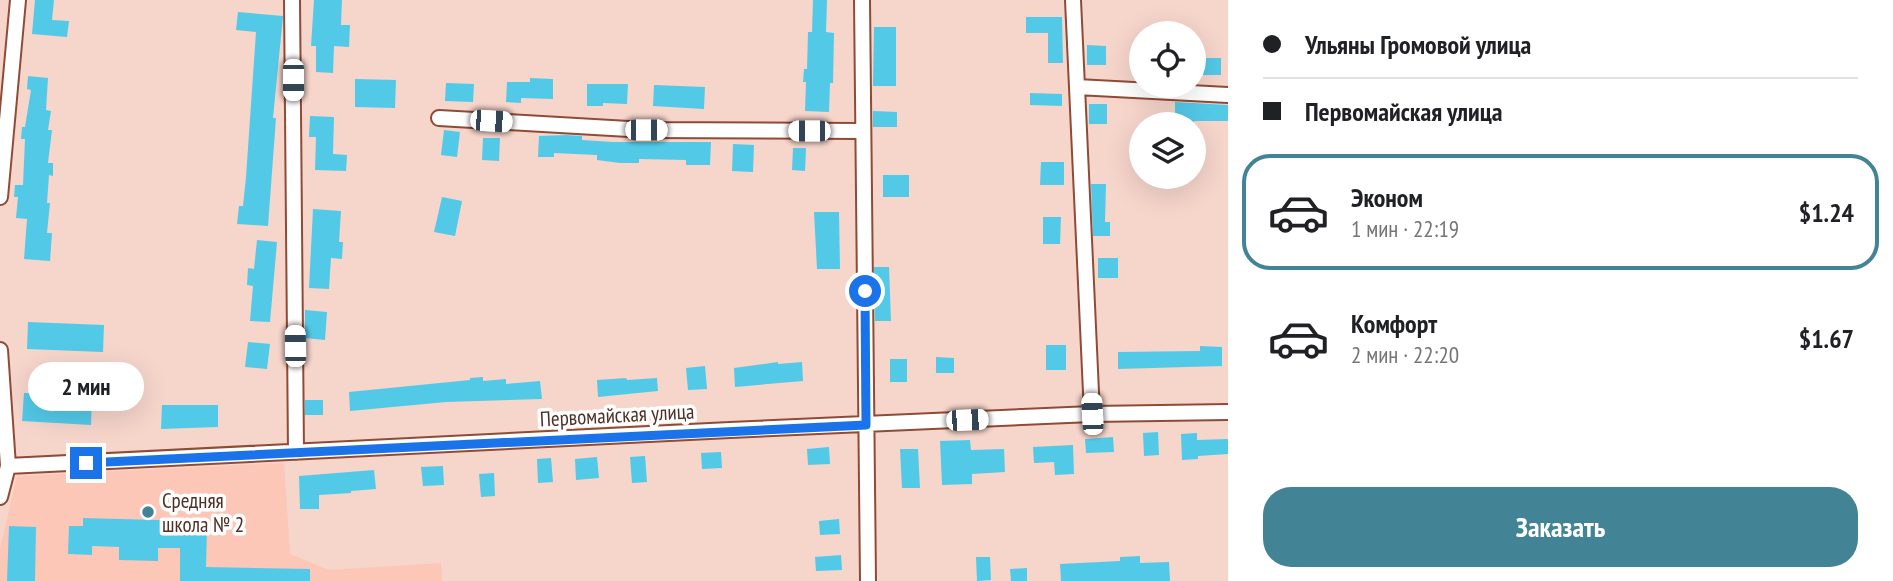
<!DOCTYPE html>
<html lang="ru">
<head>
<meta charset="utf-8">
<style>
  :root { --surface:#fff; --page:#f2f2f2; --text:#202124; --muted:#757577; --line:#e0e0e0; --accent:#428496 }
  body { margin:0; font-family:"PT Sans Narrow",sans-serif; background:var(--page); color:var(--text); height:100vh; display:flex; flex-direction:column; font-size:26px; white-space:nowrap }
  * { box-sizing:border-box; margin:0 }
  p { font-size:23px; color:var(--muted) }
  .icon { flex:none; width:38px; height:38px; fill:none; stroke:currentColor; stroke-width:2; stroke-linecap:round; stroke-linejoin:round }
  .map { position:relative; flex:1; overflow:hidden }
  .drawer { display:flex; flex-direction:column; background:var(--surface); width:665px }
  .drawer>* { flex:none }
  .hud { display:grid; align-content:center; height:154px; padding:0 35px; background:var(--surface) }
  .tools { position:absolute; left:1129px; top:21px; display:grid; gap:14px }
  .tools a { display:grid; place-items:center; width:77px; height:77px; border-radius:50%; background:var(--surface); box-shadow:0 7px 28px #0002; font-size:35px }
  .end { position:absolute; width:32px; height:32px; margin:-16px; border:9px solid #1a73e8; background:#fff; box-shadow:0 0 0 4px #fff }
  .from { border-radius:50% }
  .bubble { position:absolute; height:49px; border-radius:24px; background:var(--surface); box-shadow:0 7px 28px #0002; font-size:23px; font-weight:600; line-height:49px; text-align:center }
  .car { position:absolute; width:21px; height:42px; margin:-21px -10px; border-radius:9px; box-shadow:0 0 5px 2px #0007; background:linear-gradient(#fff 24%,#345 0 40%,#fff 0 76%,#345 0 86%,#fff 0) }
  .hud b { display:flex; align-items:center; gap:24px; height:66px; font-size:26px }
  .hud b+b { border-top:2px solid var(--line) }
  .hud i { width:18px; height:18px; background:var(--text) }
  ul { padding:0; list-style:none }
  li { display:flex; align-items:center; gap:21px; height:116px; margin:0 14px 10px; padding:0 21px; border:4px solid transparent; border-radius:28px }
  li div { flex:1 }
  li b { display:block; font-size:26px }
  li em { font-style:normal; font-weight:600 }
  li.on { border-color:var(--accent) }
  li>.icon { width:63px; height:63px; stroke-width:1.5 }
  .cta { display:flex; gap:14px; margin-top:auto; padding:14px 35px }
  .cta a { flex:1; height:80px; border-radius:28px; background:var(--accent); color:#fff; font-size:28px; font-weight:600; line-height:80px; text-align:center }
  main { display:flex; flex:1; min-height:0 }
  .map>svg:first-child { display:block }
  .built { fill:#fcc7b6 }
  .building { fill:#53c9e8 }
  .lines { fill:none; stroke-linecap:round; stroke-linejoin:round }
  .minor-casing { stroke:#8f4b35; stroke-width:18 }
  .minor { stroke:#fff; stroke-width:14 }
  .route { stroke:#1a73e8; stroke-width:9 }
  .poi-dot { fill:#428496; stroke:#fefefe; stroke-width:2.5 }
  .labels { text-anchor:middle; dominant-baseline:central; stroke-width:7; stroke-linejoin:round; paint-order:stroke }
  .street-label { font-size:21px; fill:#4f3026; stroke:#fefefe }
  .poi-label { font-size:21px; fill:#4f3026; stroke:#fefefe; text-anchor:start }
</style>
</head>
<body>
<main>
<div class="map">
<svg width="1228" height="581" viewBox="0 0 1228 581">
  <rect width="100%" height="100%" fill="#f6d5cb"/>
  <path class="built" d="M284,463L290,554L329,570L441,563L442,581H0V549L17,476Z"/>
  <path class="building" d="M35,0H54L52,20L69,21L67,37L32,34Z
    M314,0H342L341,25H350L349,47L334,46L333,73L316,72V46H311Z
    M813,0H827L826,32L834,33L833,83H830L829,112L805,111L806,82H803L804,69H807L808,32H812Z
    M238,12L283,16L273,118H276L268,226L237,224L239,206H243L246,177L256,32L236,30Z
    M1026,17H1062L1063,63H1048V33H1026Z
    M874,27H896V86H873Z
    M1087,45L1106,46V65H1087Z
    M1199,58H1221V75H1199Z
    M28,76L48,78L46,110L51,111L48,130H52L48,163H53V176L49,175L47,203H50L47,233H52L50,261L24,259L27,219L16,218L18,197H14L15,185H23L25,139H21L22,127H25L31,90L27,89Z
    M530,78L553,79V99L521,98V103L506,102L507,82H530Z
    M355,79L396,80L395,108L355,107Z
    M446,83L474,84L473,102L445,101Z
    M587,84H628L627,104L603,103V106H587Z
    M654,85L705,87L704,109L653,106Z
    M1030,93L1062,94V106L1030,105Z
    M1175,102L1228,105V121H1194L1193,124H1175Z
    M1089,104H1107V124H1089Z
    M873,111L897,112V127H873Z
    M310,116L334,117L333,154L347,155L346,171L315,170L316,137H309Z
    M444,130L460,132L457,157L441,155Z
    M566,135L582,136V140L613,142H711L710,165H686V160L639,159V163H620L597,160V155L554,153V157H538L539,136Z
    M483,138H500L499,161L482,160Z
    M733,144L754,145L753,172L732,171Z
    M793,148H806L805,171L792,170Z
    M1041,162H1064V185H1040Z
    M883,175H909V197H883Z
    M1091,184H1106L1105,222H1110V236H1093Z
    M442,197L462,201L455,236L434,232Z
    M313,209L341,211L339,242H343L342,259L331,258L329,289L309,288Z
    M814,212H839L840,269H817Z
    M1043,217H1061L1060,244H1043Z
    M257,240L277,242L270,322L250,321L253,286L247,285L248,268L254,269Z
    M1098,258H1118V278H1098Z
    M874,267H889L891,321H875Z
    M305,310L327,312L325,340L305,338Z
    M28,322L104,325L103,352L27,349Z
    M248,342L270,344L267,369L245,367Z
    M1046,345H1066V370H1046Z
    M1200,346L1222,347V366L1118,369V352L1200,351Z
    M936,357L954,358V373H936Z
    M890,359H907V382H890Z
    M778,362V364L802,362L803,381L735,387L734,368Z
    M705,366L707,389L688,390L686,368Z
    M483,377V381L506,379V384L540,381L542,399L446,402L350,411L349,392L470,380V378Z
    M626,378L627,380L657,378L658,391L598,397L597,380Z
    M24,393L92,396L91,425L22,421Z
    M305,400H323V415H305Z
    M162,405H218V427L161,429Z
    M1158,432L1159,455L1144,456L1143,433Z
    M1197,433V440L1228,439V454L1198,456V459L1182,460L1181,434Z
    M1113,437L1114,452L1086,453L1085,439Z
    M970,440L971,450L1004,449L1005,472L972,474V484L942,485L940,441Z
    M1073,445L1074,474L1055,475L1054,462L1034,463L1033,447Z
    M829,447L830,464L808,465L807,449Z
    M900,449H918L920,488H902Z
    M721,452L722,468L702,469L701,453Z
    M645,456L647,482L632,483L630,457Z
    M597,457L599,478L576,480L575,459Z
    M551,458L553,482L538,483L537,459Z
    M443,466L444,485L423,486L421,467Z
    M374,470L376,489L351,491V493L319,495V509H300L299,476Z
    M494,473L495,496L481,497L479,474Z
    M83,518L193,521V529H207L206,567L310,569V581H180V548H158V561L119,560V547L92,546V555L68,554L69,526H83Z
    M839,519L840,534L820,535L819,521Z
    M9,526L36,527L35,581H7Z
    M841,555L842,570L816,571L815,557Z
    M1140,556V563L1169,562L1170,581H1061L1060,564L1120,561V557Z
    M976,557H990L991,580L977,581Z
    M1027,568V581H1011L1010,569Z"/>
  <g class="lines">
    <defs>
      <path id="minor" d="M292,0L296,452
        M862,0L868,581
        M1073,0L1092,414
        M1077,87L1228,95
        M439,118L646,130L863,131
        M0,197L18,0
        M0,350L8,466L0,497
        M8,466L730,430L1092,414L1228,412"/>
    </defs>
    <use href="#minor" class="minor-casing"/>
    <use href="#minor" class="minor"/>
  </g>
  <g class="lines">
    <path class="route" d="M86,463L866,425L865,291"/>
  </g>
  <circle class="poi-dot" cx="148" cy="512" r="7"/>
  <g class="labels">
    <g class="street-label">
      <text transform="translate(617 415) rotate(-3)">Первомайская улица</text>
    </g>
    <g class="poi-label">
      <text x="162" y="500">Средняя<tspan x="162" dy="24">школа № 2</tspan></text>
    </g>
  </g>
</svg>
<div class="tools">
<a><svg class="icon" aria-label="locate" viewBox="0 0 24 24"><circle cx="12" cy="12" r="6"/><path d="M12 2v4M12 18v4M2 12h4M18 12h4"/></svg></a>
<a><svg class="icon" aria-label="layers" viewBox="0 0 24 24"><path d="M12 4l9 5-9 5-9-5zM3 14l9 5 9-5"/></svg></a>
</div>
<i class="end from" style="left:865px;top:291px"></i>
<i class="end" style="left:86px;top:463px"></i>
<div class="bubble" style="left:28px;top:362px;width:116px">2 мин</div>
<i class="car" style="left:293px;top:80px;rotate:180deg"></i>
<i class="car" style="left:491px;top:121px;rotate:94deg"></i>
<i class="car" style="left:646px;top:130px;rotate:90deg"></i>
<i class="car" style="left:809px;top:131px;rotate:270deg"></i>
<i class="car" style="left:295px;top:346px;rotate:359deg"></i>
<i class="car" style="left:1092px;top:414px;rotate:357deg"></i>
<i class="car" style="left:967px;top:420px;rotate:88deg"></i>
</div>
<section class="drawer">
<div class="hud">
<b><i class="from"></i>Ульяны Громовой улица</b>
<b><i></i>Первомайская улица</b>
</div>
<ul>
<li class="on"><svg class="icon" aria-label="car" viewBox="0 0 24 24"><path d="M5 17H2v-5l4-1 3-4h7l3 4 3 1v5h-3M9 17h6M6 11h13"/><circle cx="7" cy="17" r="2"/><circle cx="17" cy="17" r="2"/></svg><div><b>Эконом</b><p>1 мин · 22:19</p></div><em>$1.24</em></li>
<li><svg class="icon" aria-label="car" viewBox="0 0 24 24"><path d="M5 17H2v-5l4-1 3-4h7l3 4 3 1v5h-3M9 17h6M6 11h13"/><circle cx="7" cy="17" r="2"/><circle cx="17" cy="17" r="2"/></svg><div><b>Комфорт</b><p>2 мин · 22:20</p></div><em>$1.67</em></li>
</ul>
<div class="cta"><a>Заказать</a></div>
</section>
</main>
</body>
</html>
